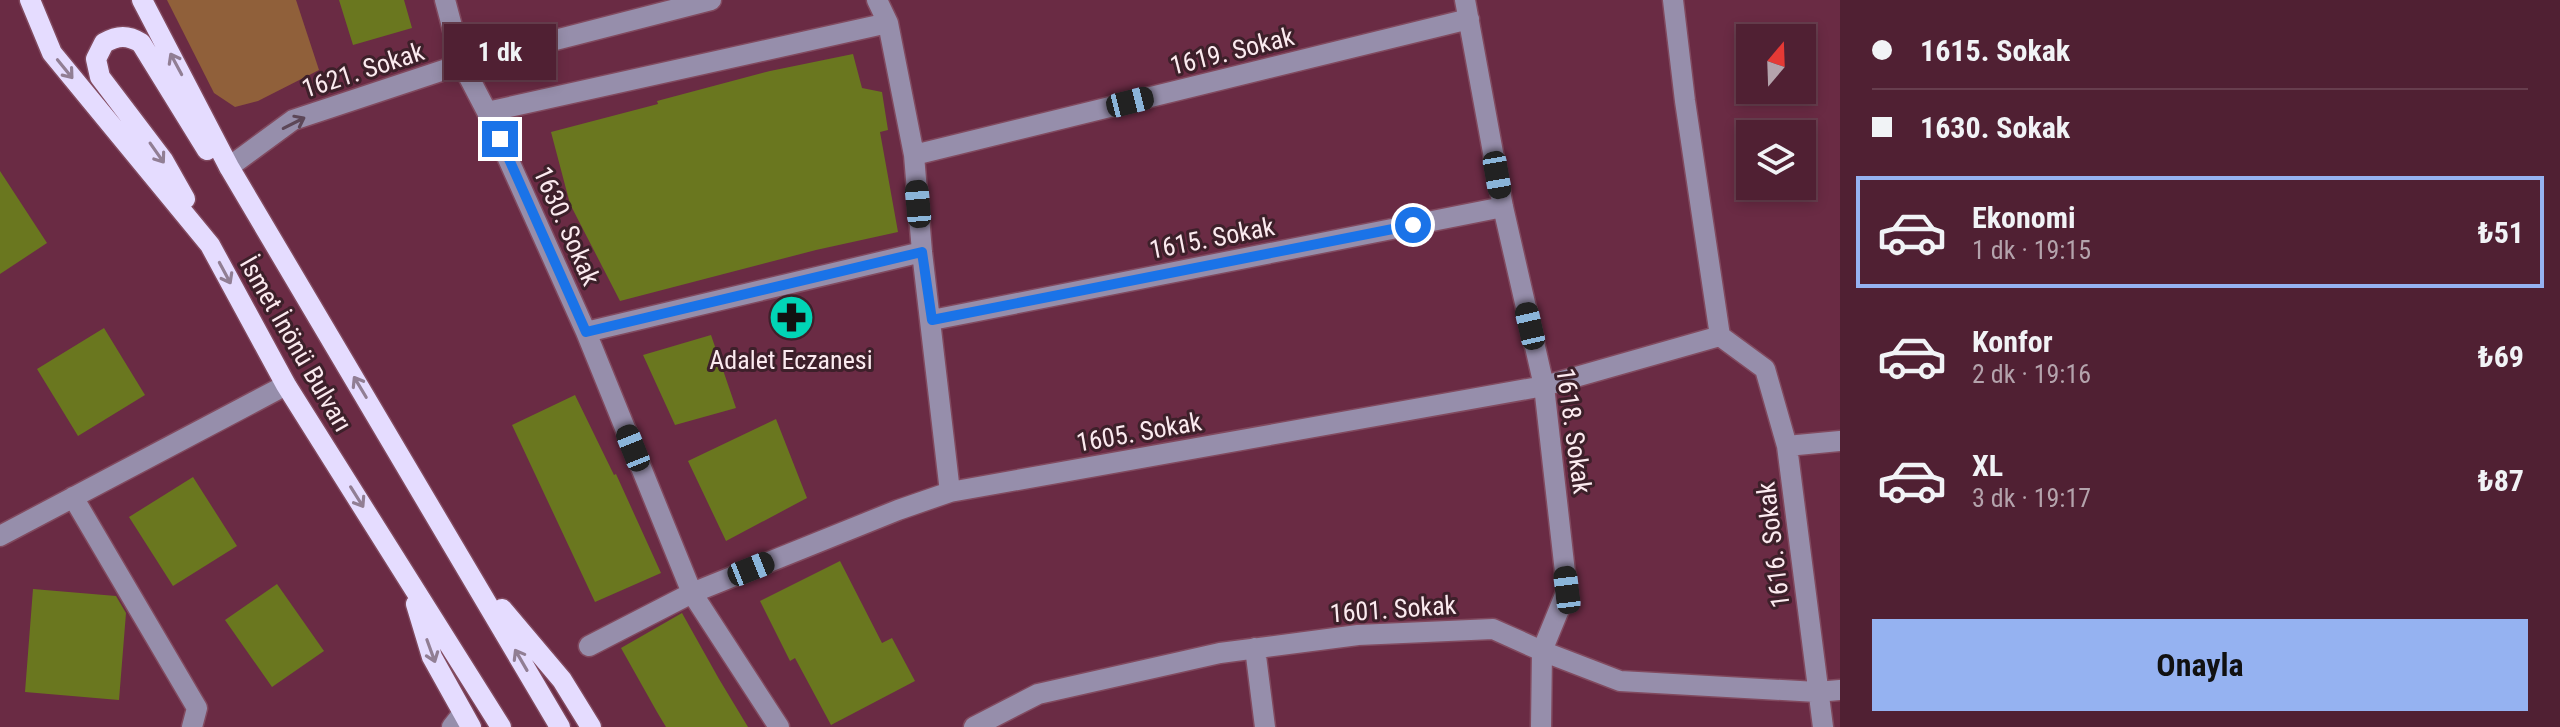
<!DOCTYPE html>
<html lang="tr">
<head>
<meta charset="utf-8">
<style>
  :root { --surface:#502033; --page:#56283b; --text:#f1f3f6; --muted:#b4a3ac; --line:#673e4e; --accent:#95b2f1 }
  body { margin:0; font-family:"Roboto Condensed",sans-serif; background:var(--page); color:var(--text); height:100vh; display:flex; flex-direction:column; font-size:30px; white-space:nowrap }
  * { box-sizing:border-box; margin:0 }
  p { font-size:26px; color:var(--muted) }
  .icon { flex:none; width:44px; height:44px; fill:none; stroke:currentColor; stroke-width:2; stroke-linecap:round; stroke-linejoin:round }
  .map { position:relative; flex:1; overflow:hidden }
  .sheet { display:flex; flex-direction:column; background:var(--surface); width:720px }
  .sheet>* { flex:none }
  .top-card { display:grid; align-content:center; height:176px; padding:0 32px; background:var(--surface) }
  .needle { width:52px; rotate:19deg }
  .fabs { position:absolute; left:1736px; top:24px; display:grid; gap:16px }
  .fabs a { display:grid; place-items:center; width:80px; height:80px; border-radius:0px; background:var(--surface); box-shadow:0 4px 12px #0003,0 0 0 2px var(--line); font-size:40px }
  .end { position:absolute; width:36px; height:36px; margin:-18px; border:10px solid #1a73e8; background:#fff; box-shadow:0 0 0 4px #fff }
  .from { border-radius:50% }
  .bubble { position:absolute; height:56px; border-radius:0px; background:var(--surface); box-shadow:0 4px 12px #0003,0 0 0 2px var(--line); font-size:26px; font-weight:700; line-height:56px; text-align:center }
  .car { position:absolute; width:24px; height:48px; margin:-24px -12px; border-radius:10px; box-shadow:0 0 6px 2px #0007; background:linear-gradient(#222 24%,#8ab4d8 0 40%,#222 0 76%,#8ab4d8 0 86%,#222 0) }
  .top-card b { display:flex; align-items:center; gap:28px; height:76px; font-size:30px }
  .top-card b+b { border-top:2px solid var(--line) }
  .top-card i { width:20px; height:20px; background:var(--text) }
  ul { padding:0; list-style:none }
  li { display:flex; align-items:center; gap:24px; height:112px; margin:0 16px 12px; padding:0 16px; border:4px solid transparent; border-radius:0px }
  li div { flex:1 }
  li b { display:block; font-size:30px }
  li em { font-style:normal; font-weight:700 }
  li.on { border-color:var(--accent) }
  li>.icon { width:72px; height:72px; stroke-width:1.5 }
  .action { display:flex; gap:16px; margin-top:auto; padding:16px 32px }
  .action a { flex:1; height:92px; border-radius:0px; background:var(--accent); color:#111; font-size:32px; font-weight:700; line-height:92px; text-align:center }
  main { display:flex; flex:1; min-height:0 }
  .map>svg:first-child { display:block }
  .green { fill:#90603a }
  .building { fill:#6a771f }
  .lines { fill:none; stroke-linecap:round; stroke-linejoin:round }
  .minor-casing { stroke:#814a5f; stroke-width:23 }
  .major-casing { stroke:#814a5f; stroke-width:23 }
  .minor { stroke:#968eab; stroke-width:20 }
  .major { stroke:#e5dcff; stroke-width:20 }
  .oneway { stroke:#917e94 }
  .oneway2 { stroke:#5c4657 }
  .route { stroke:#1a73e8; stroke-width:10 }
  .labels { text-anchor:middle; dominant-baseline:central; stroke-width:6; stroke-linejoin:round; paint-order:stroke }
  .street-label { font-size:26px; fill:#fbeaef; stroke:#3d202a }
  .poi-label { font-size:26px; fill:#fbeaef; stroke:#3d202a }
</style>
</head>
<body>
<main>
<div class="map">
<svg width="1840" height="727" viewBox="0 0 1840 727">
  <rect width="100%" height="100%" fill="#6a2b44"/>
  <path class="green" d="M167,0H296L319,70L258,101L235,107L214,93Z"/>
  <path class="building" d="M339,0H404L412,28L353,45Z
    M853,54L862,88L882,92L888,130L880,132L898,232L816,250L620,301L570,204L551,132L658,104L657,101L770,71Z
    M0,171L47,243L0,274Z
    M104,328L145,395L78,436L37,369Z
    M711,335L736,408L675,425L643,355Z
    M575,395L614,475L616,474L661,573L595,602L512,425Z
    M776,419L807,498L726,541L688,461Z
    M193,477L237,546L173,586L129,517Z
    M840,561L882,643L892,638L915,681L831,725L795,658L790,661L760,601Z
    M277,584L324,651L272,687L225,620Z
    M33,589L116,596L126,613L119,700L25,692Z
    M682,613L719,679L748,727H666L657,712L621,648Z"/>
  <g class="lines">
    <defs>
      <path id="minor" d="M445,0L462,64L487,112L586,332L692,593L779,727
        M877,0L888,23L914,155L922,252L950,492
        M1465,0L1503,207L1544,386L1567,590L1542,651L1541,727
        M1673,0L1685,101L1720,336L1765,369L1787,446L1823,727
        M487,112L888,23
        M914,155L1469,19
        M229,167L293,120L462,64L711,0
        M932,320L1503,207
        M586,332L922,252
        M1787,446L1840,441
        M73,497L197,708L192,727
        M0,536L286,385
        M589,646L692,593L898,510L950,492L1544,386L1720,336
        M1255,648L1265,727
        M452,727L463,713
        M974,727L1038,694L1220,653L1358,635L1493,629L1542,651L1620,681L1817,692L1840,690"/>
      <path id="major" d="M30,0L52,53L210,245L286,385L501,727
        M142,0L229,167L560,727
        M185,199L163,160L100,77L96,59L104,43C118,35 128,35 141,43L207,150
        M416,604L432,657L471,727
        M502,609L562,680L591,727"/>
    </defs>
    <use href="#minor" class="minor-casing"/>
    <use href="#major" class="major-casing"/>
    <use href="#minor" class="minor"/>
    <use href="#major" class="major"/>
  </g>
  <defs><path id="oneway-shaft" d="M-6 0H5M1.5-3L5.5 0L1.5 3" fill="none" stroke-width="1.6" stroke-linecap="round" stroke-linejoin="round" transform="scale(2)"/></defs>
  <g class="oneway">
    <use href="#oneway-shaft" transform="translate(176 64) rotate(-118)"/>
    <use href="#oneway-shaft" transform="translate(65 69) rotate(51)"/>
    <use href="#oneway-shaft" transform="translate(157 153) rotate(55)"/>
    <use href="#oneway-shaft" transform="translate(225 273) rotate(62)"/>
    <use href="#oneway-shaft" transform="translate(360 387) rotate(-121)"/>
    <use href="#oneway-shaft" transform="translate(357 497) rotate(58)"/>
    <use href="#oneway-shaft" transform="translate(431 651) rotate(70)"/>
    <use href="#oneway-shaft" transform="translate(521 660) rotate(-120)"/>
  </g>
  <use class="oneway2" href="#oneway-shaft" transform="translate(294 123) rotate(-27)"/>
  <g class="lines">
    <path class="route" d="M500,139L586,332L922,252L932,320L1413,225"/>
  </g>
  <defs>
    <symbol id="pharmacy-disc" viewBox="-11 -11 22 22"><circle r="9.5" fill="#01d5b6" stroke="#3d202a"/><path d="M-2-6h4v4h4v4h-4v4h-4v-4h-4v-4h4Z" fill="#111"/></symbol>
  </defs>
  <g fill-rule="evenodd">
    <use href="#pharmacy-disc" x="766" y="292" width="51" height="51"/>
  </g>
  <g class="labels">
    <g class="street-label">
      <text transform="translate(1232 51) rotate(-14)">1619. Sokak</text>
      <text transform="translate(363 70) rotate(-18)">1621. Sokak</text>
      <text transform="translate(567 226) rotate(66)">1630. Sokak</text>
      <text transform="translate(1212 238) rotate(-11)">1615. Sokak</text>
      <text transform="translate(296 344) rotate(60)">İsmet İnönü Bulvarı</text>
      <text transform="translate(1574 431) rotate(82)">1618. Sokak</text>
      <text transform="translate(1139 432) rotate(-10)">1605. Sokak</text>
      <text transform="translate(1773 545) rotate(-97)">1616. Sokak</text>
      <text transform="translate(1393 609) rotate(-4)">1601. Sokak</text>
    </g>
    <g class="poi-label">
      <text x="791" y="360">Adalet Eczanesi</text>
    </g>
  </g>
</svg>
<div class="fabs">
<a><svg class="needle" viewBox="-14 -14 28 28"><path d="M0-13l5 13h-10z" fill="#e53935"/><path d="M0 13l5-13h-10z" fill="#b4a3ac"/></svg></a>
<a><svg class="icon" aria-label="layers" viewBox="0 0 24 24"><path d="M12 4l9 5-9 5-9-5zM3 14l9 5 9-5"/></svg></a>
</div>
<i class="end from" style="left:1413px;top:225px"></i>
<i class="end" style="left:500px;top:139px"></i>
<div class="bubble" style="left:444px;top:24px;width:112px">1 dk</div>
<i class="car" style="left:1130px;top:102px;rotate:76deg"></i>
<i class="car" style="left:1497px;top:175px;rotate:170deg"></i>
<i class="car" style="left:918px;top:204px;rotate:355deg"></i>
<i class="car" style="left:1530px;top:326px;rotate:347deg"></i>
<i class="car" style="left:633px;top:448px;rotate:338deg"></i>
<i class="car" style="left:751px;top:569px;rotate:68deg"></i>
<i class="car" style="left:1567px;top:590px;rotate:353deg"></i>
</div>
<section class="sheet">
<div class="top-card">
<b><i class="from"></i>1615. Sokak</b>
<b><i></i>1630. Sokak</b>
</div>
<ul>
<li class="on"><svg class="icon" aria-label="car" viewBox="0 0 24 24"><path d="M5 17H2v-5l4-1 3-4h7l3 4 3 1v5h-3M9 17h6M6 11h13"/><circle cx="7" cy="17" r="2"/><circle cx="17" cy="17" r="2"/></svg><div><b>Ekonomi</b><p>1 dk · 19:15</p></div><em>₺51</em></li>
<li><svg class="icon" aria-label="car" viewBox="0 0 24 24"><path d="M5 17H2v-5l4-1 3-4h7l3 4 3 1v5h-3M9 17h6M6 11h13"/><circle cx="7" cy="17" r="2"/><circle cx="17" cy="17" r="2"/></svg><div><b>Konfor</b><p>2 dk · 19:16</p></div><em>₺69</em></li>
<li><svg class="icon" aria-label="car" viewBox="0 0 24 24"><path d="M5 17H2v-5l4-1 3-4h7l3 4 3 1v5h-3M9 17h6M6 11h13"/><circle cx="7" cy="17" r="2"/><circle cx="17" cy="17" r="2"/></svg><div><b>XL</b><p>3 dk · 19:17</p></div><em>₺87</em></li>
</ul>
<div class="action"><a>Onayla</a></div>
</section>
</main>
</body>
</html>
